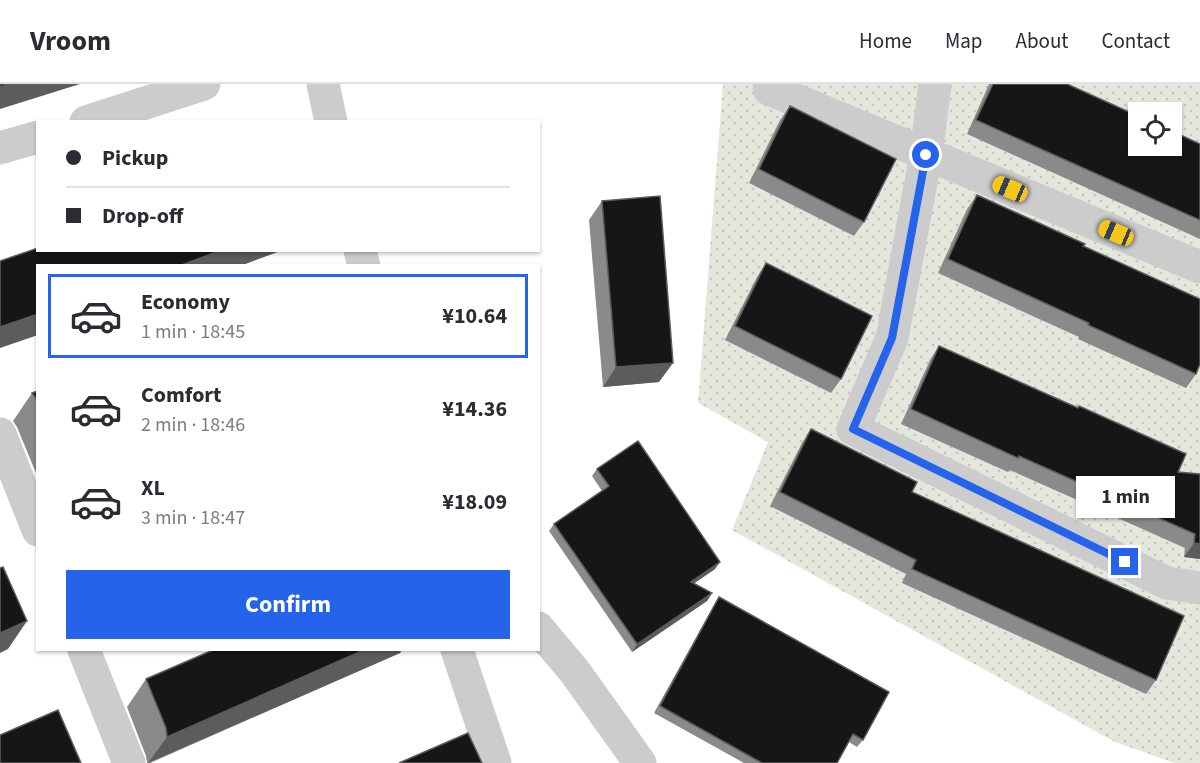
<!DOCTYPE html>
<html lang="en">
<head>
<meta charset="utf-8">
<style>
  :root { --surface:#fff; --page:#f2f2f3; --text:#2b2b33; --muted:#7c7c81; --line:#e1e1e2; --accent:#2563eb }
  body { margin:0; font-family:"Source Sans 3",sans-serif; background:var(--page); color:var(--text); height:100vh; display:flex; flex-direction:column; font-size:22px; white-space:nowrap }
  * { box-sizing:border-box; margin:0 }
  p { font-size:20px; color:var(--muted) }
  .icon { flex:none; width:33px; height:33px; fill:none; stroke:currentColor; stroke-width:2; stroke-linecap:round; stroke-linejoin:round }
  .map { position:relative; flex:1; overflow:hidden }
  .panel { position:absolute; left:36px; top:180px; width:504px; height:387px; display:flex; flex-direction:column; background:var(--surface); border-radius:0px; box-shadow:0 2px 4px #0004 }
  .panel>* { flex:none }
  .guide { position:absolute; left:36px; top:36px; width:504px; height:132px; border-radius:0px; box-shadow:0 2px 4px #0004; display:grid; align-content:center; height:132px; padding:0 30px; background:var(--surface) }
  .buttons { position:absolute; left:1128px; top:18px; display:grid; gap:12px }
  .buttons a { display:grid; place-items:center; width:54px; height:54px; border-radius:0px; background:var(--surface); box-shadow:0 2px 4px #0004; font-size:30px }
  .end { position:absolute; width:27px; height:27px; margin:-14px; border:8px solid #2563eb; background:#fff; box-shadow:0 0 0 3px #fff }
  .from { border-radius:50% }
  .bubble { position:absolute; height:42px; border-radius:0px; background:var(--surface); box-shadow:0 2px 4px #0004; font-size:20px; font-weight:700; line-height:42px; text-align:center }
  .car { position:absolute; width:18px; height:36px; margin:-18px -9px; border-radius:8px; box-shadow:0 0 4px 2px #0007; background:linear-gradient(#f5c518 24%,#345 0 40%,#f5c518 0 76%,#345 0 86%,#f5c518 0) }
  .guide b { display:flex; align-items:center; gap:21px; height:57px; font-size:22px }
  .guide b+b { border-top:2px solid var(--line) }
  .guide i { width:15px; height:15px; background:var(--text) }
  ul { padding:10px 0 0; list-style:none }
  li { display:flex; align-items:center; gap:18px; height:84px; margin:0 12px 9px; padding:0 18px; border:3px solid transparent; border-radius:0px }
  li div { flex:1 }
  li b { display:block; font-size:22px }
  li em { font-style:normal; font-weight:700 }
  li.selected { border-color:var(--accent) }
  li>.icon { width:54px; height:54px; stroke-width:1.5 }
  .cta { display:flex; gap:12px; margin-top:auto; padding:12px 30px }
  .cta a { flex:1; height:69px; border-radius:0px; background:var(--accent); color:#fff; font-size:24px; font-weight:700; line-height:69px; text-align:center }
  header { display:flex; align-items:center; gap:36px; box-sizing:border-box; height:84px; padding:0 30px; background:var(--surface); border-bottom:2px solid var(--line) }
  header strong { font-size:28px }
  nav { display:flex; gap:33px; margin-inline-start:auto; font-size:21px }
  .map>svg:first-child { display:block }
  .grass { fill:url(#grass-dots); fill-rule:evenodd }
  .lines { fill:none; stroke-linecap:round; stroke-linejoin:round }
  .minor { stroke:#ccc; stroke-width:33 }
  .wall { fill:#8a8a8a }
  .shaded-wall { fill:#5c5c5c }
  .building { fill:#161616; stroke:#5c5c5c; stroke-width:1.5 }
  .route { stroke:#2563eb; stroke-width:8 }
</style>
</head>
<body>
<header>
<strong>Vroom</strong>
<nav><a>Home</a><a>Map</a><a>About</a><a>Contact</a></nav>
</header>
<div class="map">
<svg width="1200" height="679" viewBox="0 0 1200 679">
  <defs>
    <pattern id="grass-dots" width="8" height="8" patternUnits="userSpaceOnUse" patternTransform="scale(1.5)"><rect width="8" height="8" fill="#e4e7dc"/><path d="M2 2h.1M6 6h.1" fill="none" stroke="#c4c6bd" stroke-width="1.8" stroke-linecap="round"/></pattern>
  </defs>
  <rect width="100%" height="100%" fill="#fff"/>
  <path class="grass" d="M723,0H1200V679H1175L1115,658L732,446L768,358L698,319ZM1138,28H1172V62H1138Z"/>
  <g class="lines">
    <path class="minor" d="M323,0L331,38
      M935,0L926,71L892,254L853,345L1167,499L1200,504
      M769,5L1200,183
      M86,38L204,0
      M0,64L38,53
      M360,166L364,182
      M0,350L38,446
      M538,544L575,588L640,679
      M84,566L129,679
      M457,566L495,679"/>
  </g>
  <path class="wall" d="M989,0H1067L1200,60V155L967,50Z
    M790,22L864,138L854,152L749,99L780,36Z
    M977,111L1083,162L1200,215V282H1199L1196,290L1186,304L1078,255L1079,253L938,189L967,125Z
    M602,117L659,298L603,303L589,136Z
    M766,179L841,295L831,309L725,256L757,193Z
    M939,262L1178,388L1200,390V475L1184,473L1185,464L1010,386L1008,388L901,340L930,276Z
    M38,307V394L17,343L13,337L32,309Z
    M811,345L912,408L1156,596L1146,610L902,499L906,490L770,422L802,359Z
    M597,385L715,485L694,499L712,509L707,517L632,568L549,447L554,440L602,407L592,392Z
    M719,513L863,656L857,663L849,658L837,679H744L654,629L714,521Z
    M400,569L150,679H147L146,672L127,623L146,595Z"/>
  <path class="shaded-wall" d="M10,0H80L0,25V3Z
    M222,166H283L240,182H179Z
    M38,230V251L0,264V243Z
    M673,279L659,298L603,303L616,283Z
    M1194,459L1200,460V475L1184,473Z
    M720,478L715,485L686,505L691,498Z
    M712,509L707,517L632,568L637,560Z
    M27,537L8,565L0,569V549Z
    M364,566H402L400,569L148,679L167,653Z"/>
  <path class="building" d="M0,0H10L0,3Z
    M993,0H1067L1138,32V62H1172V47L1200,60V136L976,36Z
    M790,22L896,75L864,138L759,85Z
    M977,111L1085,160L1083,162L1200,215V280L1196,290L1088,241L1089,239L948,175Z
    M660,112L673,279L616,283L602,117Z
    M38,164V166H222L179,182H38V230L0,243V177Z
    M766,179L872,232L841,295L735,242Z
    M939,262L1078,324L1079,322L1186,370L1178,388L1200,390V460L1194,459L1195,450L1019,372L1018,374L911,325Z
    M38,307V317L32,309Z
    M811,345L917,398L912,408L1184,532L1156,596L912,485L916,476L780,408Z
    M638,357L720,478L691,498L712,509L637,560L554,440L609,402L597,385Z
    M3,483L27,537L0,549V484Z
    M719,513L889,608L863,656L853,650L837,679H762L660,622Z
    M213,566H364L167,653L166,644L146,595Z
    M58,626L81,679H0V651Z
    M468,649L482,679H399Z"/>
  <g class="lines">
    <path class="route" d="M926,71L892,254L853,345L1125,478"/>
  </g>
</svg>
<div class="buttons">
<a><svg class="icon" aria-label="locate" viewBox="0 0 24 24"><circle cx="12" cy="12" r="6"/><path d="M12 2v4M12 18v4M2 12h4M18 12h4"/></svg></a>
</div>
<i class="end from" style="left:926px;top:71px"></i>
<i class="end" style="left:1125px;top:478px"></i>
<div class="bubble" style="left:1076px;top:392px;width:99px">1 min</div>
<i class="car" style="left:1010px;top:105px;rotate:293deg"></i>
<i class="car" style="left:1116px;top:149px;rotate:293deg"></i>
<div class="guide">
<b><i class="from"></i>Pickup</b>
<b><i></i>Drop-off</b>
</div>
<section class="panel">
<ul>
<li class="selected"><svg class="icon" aria-label="car" viewBox="0 0 24 24"><path d="M5 17H2v-5l4-1 3-4h7l3 4 3 1v5h-3M9 17h6M6 11h13"/><circle cx="7" cy="17" r="2"/><circle cx="17" cy="17" r="2"/></svg><div><b>Economy</b><p>1 min · 18:45</p></div><em>¥10.64</em></li>
<li><svg class="icon" aria-label="car" viewBox="0 0 24 24"><path d="M5 17H2v-5l4-1 3-4h7l3 4 3 1v5h-3M9 17h6M6 11h13"/><circle cx="7" cy="17" r="2"/><circle cx="17" cy="17" r="2"/></svg><div><b>Comfort</b><p>2 min · 18:46</p></div><em>¥14.36</em></li>
<li><svg class="icon" aria-label="car" viewBox="0 0 24 24"><path d="M5 17H2v-5l4-1 3-4h7l3 4 3 1v5h-3M9 17h6M6 11h13"/><circle cx="7" cy="17" r="2"/><circle cx="17" cy="17" r="2"/></svg><div><b>XL</b><p>3 min · 18:47</p></div><em>¥18.09</em></li>
</ul>
<div class="cta"><a>Confirm</a></div>
</section>
</div>
</body>
</html>
